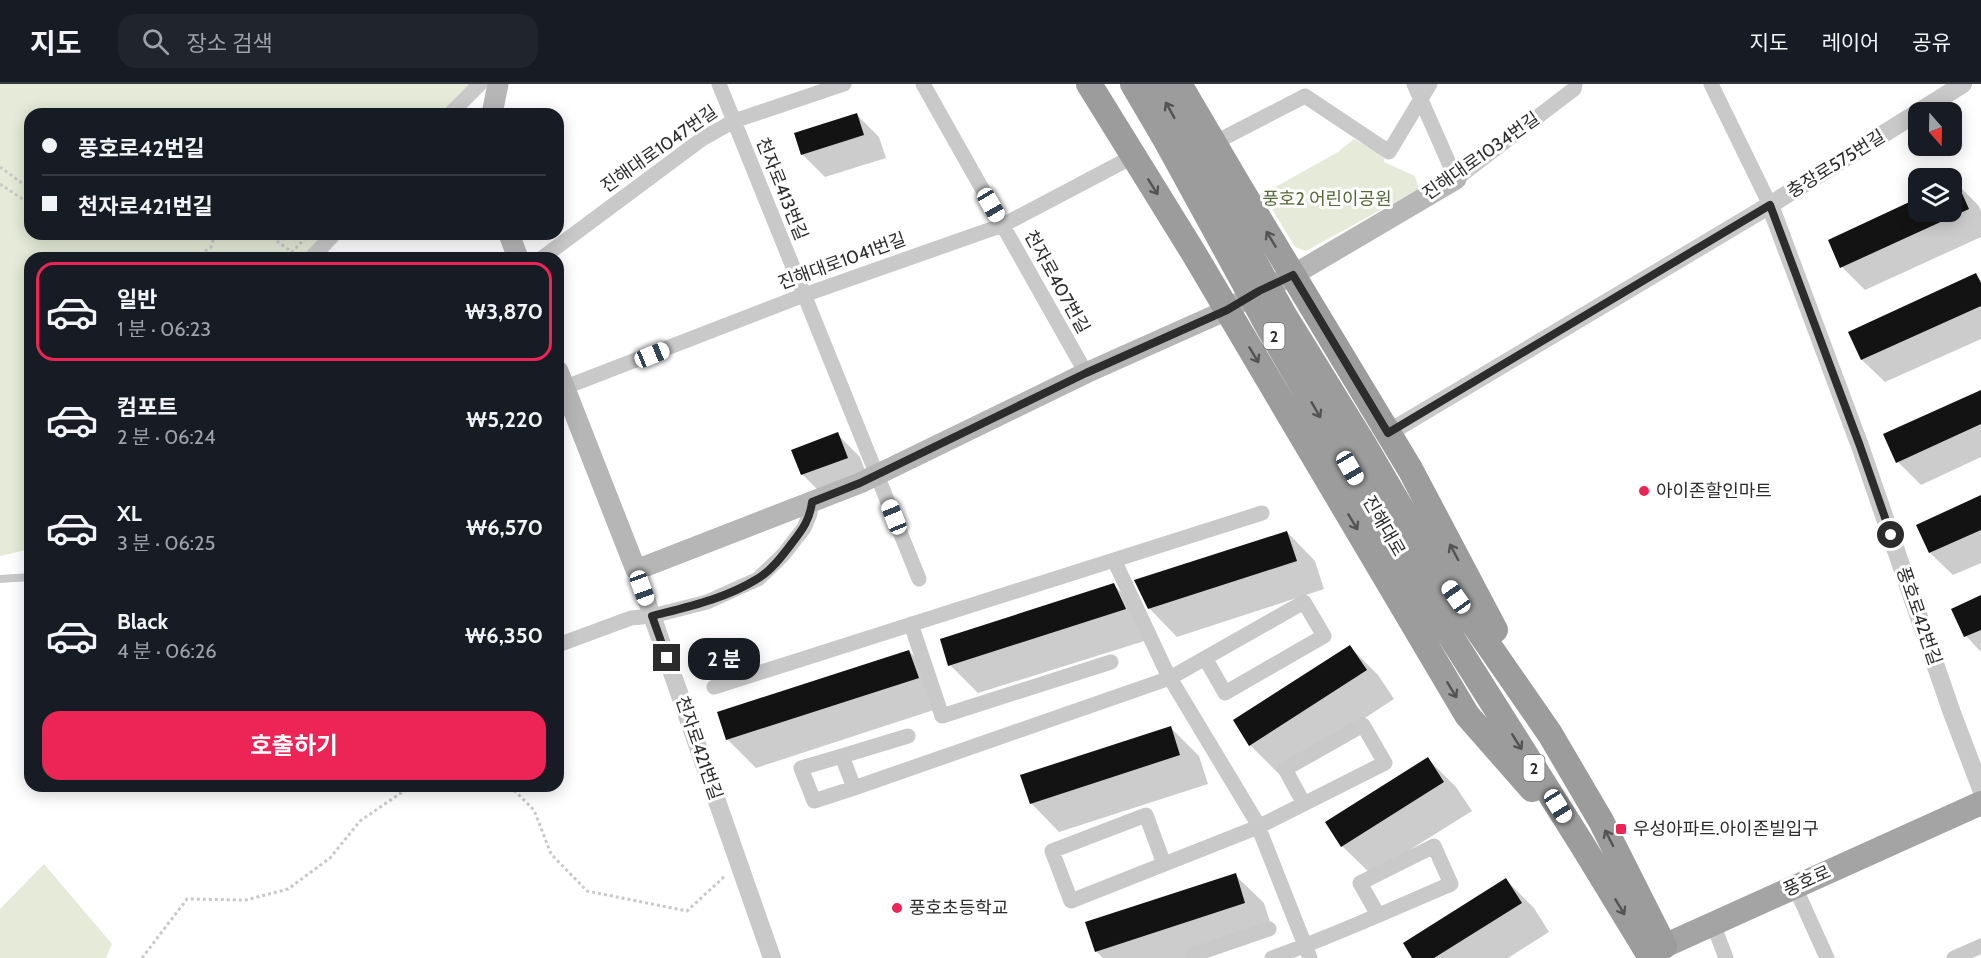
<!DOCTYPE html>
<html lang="ko">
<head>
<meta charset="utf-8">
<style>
  :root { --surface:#171b24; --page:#20242c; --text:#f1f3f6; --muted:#9ea1a6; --line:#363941; --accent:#ec2556 }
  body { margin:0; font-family:Cabin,"Noto Sans KR",sans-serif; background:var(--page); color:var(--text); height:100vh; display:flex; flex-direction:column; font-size:22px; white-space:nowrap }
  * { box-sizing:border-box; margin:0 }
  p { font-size:20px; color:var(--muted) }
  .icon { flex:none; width:33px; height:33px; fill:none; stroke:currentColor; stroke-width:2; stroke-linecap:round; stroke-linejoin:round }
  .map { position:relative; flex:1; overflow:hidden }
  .sheet { position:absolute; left:24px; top:168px; width:540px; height:540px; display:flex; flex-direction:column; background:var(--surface); border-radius:18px; box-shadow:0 3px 15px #0003 }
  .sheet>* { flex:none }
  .hud { position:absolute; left:24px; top:24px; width:540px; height:132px; border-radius:18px; box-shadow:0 3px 15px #0003; display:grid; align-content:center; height:132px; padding:0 18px; background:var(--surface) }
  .needle { width:39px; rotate:160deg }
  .fabs { position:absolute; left:1908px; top:18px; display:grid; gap:12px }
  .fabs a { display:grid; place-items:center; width:54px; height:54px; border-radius:12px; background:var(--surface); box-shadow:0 3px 15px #0003; font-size:30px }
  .end { position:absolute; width:27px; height:27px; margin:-14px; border:8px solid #2c2c2c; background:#fff; box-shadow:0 0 0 3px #fff }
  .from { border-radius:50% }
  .bubble { position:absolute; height:42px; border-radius:18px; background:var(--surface); box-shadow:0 3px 15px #0003; font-size:20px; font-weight:700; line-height:42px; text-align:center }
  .car { position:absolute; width:18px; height:36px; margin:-18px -9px; border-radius:8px; box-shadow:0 0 4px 2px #0007; background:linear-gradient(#fff 24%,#345 0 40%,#fff 0 76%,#345 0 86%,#fff 0) }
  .hud b { display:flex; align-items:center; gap:21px; height:57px; font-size:22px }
  .hud b+b { border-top:2px solid var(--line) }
  .hud i { width:15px; height:15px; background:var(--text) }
  ul { padding:10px 0 0; list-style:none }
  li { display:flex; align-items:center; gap:18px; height:99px; margin:0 12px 9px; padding:0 6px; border:3px solid transparent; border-radius:18px }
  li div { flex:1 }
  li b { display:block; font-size:22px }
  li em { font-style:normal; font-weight:700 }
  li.on { border-color:var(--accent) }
  li>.icon { width:54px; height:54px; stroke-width:1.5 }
  .cta { display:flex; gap:12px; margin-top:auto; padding:12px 18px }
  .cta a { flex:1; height:69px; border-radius:18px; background:var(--accent); color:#fff; font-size:24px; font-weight:700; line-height:69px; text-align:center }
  header { display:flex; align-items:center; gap:36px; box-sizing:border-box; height:84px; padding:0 30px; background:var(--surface); border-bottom:2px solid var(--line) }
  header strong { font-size:28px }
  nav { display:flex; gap:33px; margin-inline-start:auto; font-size:21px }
  .search { width:420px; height:54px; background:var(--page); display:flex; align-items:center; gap:15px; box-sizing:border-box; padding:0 21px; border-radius:18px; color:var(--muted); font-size:22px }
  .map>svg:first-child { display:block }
  .green { fill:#e5ebd8 }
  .shadow { fill:#0003 }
  .building { fill:#131313 }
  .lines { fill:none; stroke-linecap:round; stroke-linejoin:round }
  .path { stroke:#c9c9c9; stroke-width:3; stroke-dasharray:3 3; stroke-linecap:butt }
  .service { stroke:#c9c9c9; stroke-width:8 }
  .minor { stroke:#c9c9c9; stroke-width:15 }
  .tertiary { stroke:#c9c9c9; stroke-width:18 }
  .secondary { stroke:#b6b6b6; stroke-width:21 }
  .primary { stroke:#a4a4a4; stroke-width:24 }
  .trunk { stroke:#9c9c9c; stroke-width:26 }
  .oneway { stroke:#535353 }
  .route { stroke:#2c2c2c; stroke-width:8 }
  .poi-dot { fill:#ec2556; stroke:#fff; stroke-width:2 }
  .labels { text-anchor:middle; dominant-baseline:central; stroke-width:6; stroke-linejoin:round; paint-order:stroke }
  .shield { fill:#fff; stroke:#6b6b6b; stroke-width:1.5 }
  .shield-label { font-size:16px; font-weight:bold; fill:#2c2c2c }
  .street-label { font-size:18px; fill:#2c2c2c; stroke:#fff }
  .park-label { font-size:18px; fill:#576938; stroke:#fff }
  .poi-label { font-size:18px; fill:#2c2c2c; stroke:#fff; text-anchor:start }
</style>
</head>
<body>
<header>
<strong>지도</strong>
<div class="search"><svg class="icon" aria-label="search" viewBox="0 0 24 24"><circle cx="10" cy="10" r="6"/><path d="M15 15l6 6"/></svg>장소 검색</div>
<nav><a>지도</a><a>레이어</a><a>공유</a></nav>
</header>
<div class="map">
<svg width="1981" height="874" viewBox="0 0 1981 874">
  <rect width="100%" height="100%" fill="#fff"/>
  <path class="green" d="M0,0H474L448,30H30V150H344L323,174H30V465L0,472Z
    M1354,55L1384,72V78L1415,92L1419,105L1306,167L1295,163L1263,110L1338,68Z
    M44,780L112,860L106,874H0V825Z"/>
  <path class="shadow" d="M856,30L879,53L886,74L825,93L802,70Z
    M1956,99L1979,122L1981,127V153L1865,206L1842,183L1830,156L1918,116V128H1952V101Z
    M1976,191L1981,196V255L1885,298L1862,276L1850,249Z
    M1981,307V373L1921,401L1898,378Z
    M837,350L860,373L869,397L825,413L802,390Z
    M1981,413V479L1953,491L1930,469Z
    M1287,448L1315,477L1324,505L1177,553L1149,524Z
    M1114,501L1142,530L1154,554L978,609L950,581Z
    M1981,513V568L1966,552Z
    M1350,563L1378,591L1394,615L1279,690L1250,661L1235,637Z
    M909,567L937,596L946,622L756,684L727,655Z
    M1170,643L1199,672L1208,700L1059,748L1031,719Z
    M1428,675L1456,703L1472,727L1371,790L1342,762Z
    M1235,791L1264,819L1273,847L1191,874H1103L1096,867Z
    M1506,796L1534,824L1549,848L1508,874H1414Z"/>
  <path class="building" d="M857,29L864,51L801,71L794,49Z
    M1952,87L1969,125L1840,184L1828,156L1918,114V128H1952Z
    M1976,189L1981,199V222L1861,276L1848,248Z
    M1981,306V340L1896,379L1883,350Z
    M838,348L848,374L801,391L791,366Z
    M1981,411V446L1929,469L1916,441Z
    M1287,447L1297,477L1148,525L1134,496Z
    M1114,499L1126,525L948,582L940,555Z
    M1981,511V546L1964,553L1951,525Z
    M1350,561L1367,586L1249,662L1233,636Z
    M909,566L919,594L726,656L717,628Z
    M1171,642L1180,671L1030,720L1020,691Z
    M1428,673L1444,698L1341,763L1325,738Z
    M1236,789L1245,819L1095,868L1085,838Z
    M1506,794L1522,819L1434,874H1412L1403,859Z"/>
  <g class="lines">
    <path class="path" d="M430,30L435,25
      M0,83L30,105
      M0,100L30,120
      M267,150L292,168L309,150
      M195,174L211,163L215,150
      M289,174L292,168
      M510,702L534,726L551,770L587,807L687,827L725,792
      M142,874L187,815L246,816L288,805L330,774L360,737L411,702"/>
    <path class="service" d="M0,495L30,493"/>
    <path class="minor" d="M719,0L919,495
      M923,0L1086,289
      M1414,0L1456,95L1574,5L1575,0
      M1711,0L1770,121
      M450,30L480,0
      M1214,59L1305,12L1389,68L1430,0
      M311,174L334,150
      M542,174L702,55L734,37L844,0
      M558,306L804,211L1003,141L1134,72
      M1114,476L1167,589L1256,737L1310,874
      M911,540L942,632L1111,578
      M558,561L631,534L652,532L707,518L758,495L783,471L804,444L810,430L811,418
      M714,603L1262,429
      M842,672L908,652
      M854,704L842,672L801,684L814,717L854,704L1170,594L1304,518L1324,552L1225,609L1205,574
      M1164,780L1146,731L1052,767L1071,817L1258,743L1385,679L1363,641L1285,685L1304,720
      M1795,803L1827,874
      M1713,840L1726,874
      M1193,871L1269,845
      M1272,874C1333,852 1392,825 1451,800L1434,762L1360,799L1378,831
      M1954,874L1981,862"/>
    <path class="tertiary" d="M1770,121L1860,362L1952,629L1981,705
      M1388,349L1770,121L1963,0
      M636,486L772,874"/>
    <path class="secondary" d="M492,30L498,0
      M509,150L518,174
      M558,287L636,486L860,399L1086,289L1227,226L1259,207L1293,191L1456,95"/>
    <path class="primary" d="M1647,868L1664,862L1981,719"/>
    <path class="trunk" d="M1089,0L1193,168L1467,631L1532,705
      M1133,0L1167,58L1270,246L1419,502L1583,762L1647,867
      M1155,0L1284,231L1363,359L1442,494L1550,650L1601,737L1664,862
      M1179,0L1239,102L1410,385L1495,546"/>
  </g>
  <defs><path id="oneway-shaft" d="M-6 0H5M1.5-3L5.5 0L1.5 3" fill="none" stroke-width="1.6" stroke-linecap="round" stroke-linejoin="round" transform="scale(1.5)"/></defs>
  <g class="oneway">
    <use href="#oneway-shaft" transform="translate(1170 26) rotate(-119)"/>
    <use href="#oneway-shaft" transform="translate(1153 103) rotate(58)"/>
    <use href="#oneway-shaft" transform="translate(1271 155) rotate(-121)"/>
    <use href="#oneway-shaft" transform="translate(1254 271) rotate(59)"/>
    <use href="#oneway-shaft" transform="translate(1316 326) rotate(60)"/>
    <use href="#oneway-shaft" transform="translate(1353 438) rotate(59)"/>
    <use href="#oneway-shaft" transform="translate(1454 468) rotate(-118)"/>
    <use href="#oneway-shaft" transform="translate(1452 606) rotate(59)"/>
    <use href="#oneway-shaft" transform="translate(1517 658) rotate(58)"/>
    <use href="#oneway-shaft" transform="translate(1609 754) rotate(-117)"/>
    <use href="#oneway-shaft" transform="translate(1620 823) rotate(59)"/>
  </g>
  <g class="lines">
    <path class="route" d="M667,574L652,532C687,523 725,515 757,495C771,487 783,471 792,459C803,445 810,435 812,418L860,399L1086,289L1227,226L1259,207L1293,191L1388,349L1770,121L1860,362L1891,451"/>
  </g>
  <g class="poi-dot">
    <circle cx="1644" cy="407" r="6"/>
    <rect x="1615" y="739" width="12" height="12" rx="3"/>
    <circle cx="897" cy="824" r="6"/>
  </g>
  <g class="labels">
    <g class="shield">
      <rect x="1263.5" y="239" width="21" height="26" rx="4.5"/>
      <rect x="1523.5" y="671" width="21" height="26" rx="4.5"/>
    </g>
    <g class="shield-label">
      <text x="1274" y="252">2</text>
      <text x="1534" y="684">2</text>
    </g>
    <g class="street-label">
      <text transform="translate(659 65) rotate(-35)">진해대로1047번길</text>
      <text transform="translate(1481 72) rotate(-35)">진해대로1034번길</text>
      <text transform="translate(1836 80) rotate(-32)">충장로575번길</text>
      <text transform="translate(782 105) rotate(68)">천자로413번길</text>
      <text transform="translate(842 177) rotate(-20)">진해대로1041번길</text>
      <text transform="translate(1057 198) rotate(61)">천자로407번길</text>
      <text transform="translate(1384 442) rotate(60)">진해대로</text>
      <text transform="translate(1919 532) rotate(71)">풍호로42번길</text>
      <text transform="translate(699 664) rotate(71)">천자로421번길</text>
      <text transform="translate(1807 797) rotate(-24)">풍호로</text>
    </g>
    <g class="park-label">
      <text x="1327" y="115">풍호2 어린이공원</text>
    </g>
    <g class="poi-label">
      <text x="1656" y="407">아이존할인마트</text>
      <text x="1633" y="745">우성아파트.아이존빌입구</text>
      <text x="909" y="824">풍호초등학교</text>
    </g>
  </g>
</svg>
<div class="fabs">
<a><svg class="needle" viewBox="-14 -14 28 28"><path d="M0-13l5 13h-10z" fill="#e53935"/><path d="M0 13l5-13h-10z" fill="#9ea1a6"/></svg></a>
<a><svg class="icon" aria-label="layers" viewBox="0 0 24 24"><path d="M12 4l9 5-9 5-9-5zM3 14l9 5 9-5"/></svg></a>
</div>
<i class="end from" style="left:1891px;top:451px"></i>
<i class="end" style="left:667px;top:574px"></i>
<div class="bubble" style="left:688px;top:554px;width:72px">2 분</div>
<i class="car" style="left:991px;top:121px;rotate:150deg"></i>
<i class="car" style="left:652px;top:271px;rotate:68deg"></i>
<i class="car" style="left:1350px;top:384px;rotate:150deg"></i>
<i class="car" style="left:894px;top:433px;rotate:338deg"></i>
<i class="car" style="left:642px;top:504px;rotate:160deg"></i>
<i class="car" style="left:1456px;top:513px;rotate:325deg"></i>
<i class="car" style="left:1558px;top:722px;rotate:148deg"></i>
<div class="hud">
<b><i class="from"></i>풍호로42번길</b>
<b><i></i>천자로421번길</b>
</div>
<section class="sheet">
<ul>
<li class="on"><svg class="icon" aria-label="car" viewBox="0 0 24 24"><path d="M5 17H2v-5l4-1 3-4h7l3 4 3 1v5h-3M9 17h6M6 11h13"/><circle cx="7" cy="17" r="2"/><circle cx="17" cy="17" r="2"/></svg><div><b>일반</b><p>1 분 · 06:23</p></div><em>₩3,870</em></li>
<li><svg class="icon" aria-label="car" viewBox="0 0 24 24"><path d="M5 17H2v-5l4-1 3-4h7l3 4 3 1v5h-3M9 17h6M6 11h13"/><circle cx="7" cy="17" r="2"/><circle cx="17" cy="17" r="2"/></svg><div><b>컴포트</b><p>2 분 · 06:24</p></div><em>₩5,220</em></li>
<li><svg class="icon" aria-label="car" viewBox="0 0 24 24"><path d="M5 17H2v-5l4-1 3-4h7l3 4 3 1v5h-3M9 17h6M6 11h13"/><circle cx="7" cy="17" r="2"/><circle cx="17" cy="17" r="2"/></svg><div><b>XL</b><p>3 분 · 06:25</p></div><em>₩6,570</em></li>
<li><svg class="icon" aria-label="car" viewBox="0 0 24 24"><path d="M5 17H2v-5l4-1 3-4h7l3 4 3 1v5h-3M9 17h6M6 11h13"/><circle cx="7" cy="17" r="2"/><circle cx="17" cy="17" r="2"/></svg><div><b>Black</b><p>4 분 · 06:26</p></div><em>₩6,350</em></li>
</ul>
<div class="cta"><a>호출하기</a></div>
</section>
</div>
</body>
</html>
